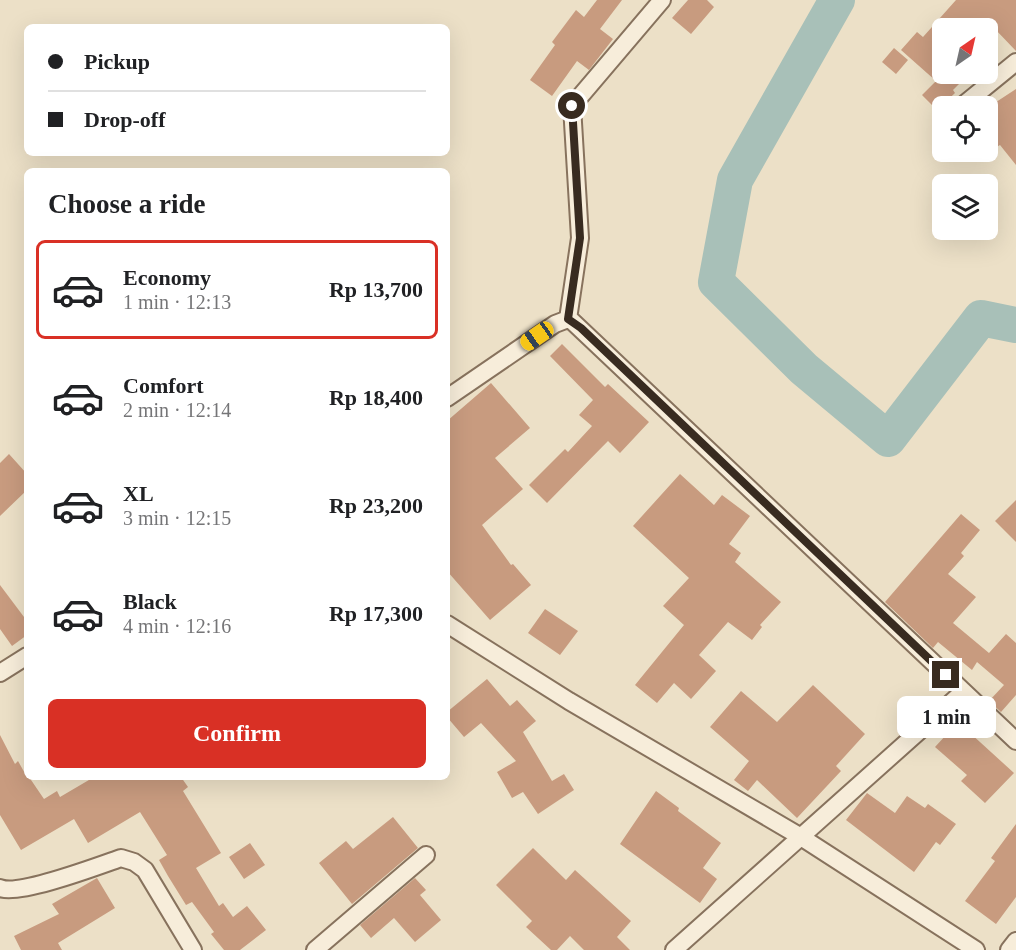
<!DOCTYPE html>
<html lang="en">
<head>
<meta charset="utf-8">
<style>
  :root { --surface:#fff; --page:#f6f6f6; --text:#202124; --muted:#757577; --line:#e0e0e0; --accent:#d93025 }
  body { margin:0; font-family:Georgia,serif; background:var(--page); color:var(--text); height:100vh; display:flex; flex-direction:column; font-size:22px; white-space:nowrap }
  * { box-sizing:border-box; margin:0 }
  p { font-size:20px; color:var(--muted) }
  .icon { flex:none; width:33px; height:33px; fill:none; stroke:currentColor; stroke-width:2; stroke-linecap:round; stroke-linejoin:round }
  .map { position:relative; flex:1; overflow:hidden }
  .sheet { position:absolute; left:24px; top:168px; width:426px; height:612px; display:flex; flex-direction:column; background:var(--surface); border-radius:9px; box-shadow:0 6px 24px #0002 }
  .sheet>* { flex:none }
  .hud { position:absolute; left:24px; top:24px; width:426px; height:132px; border-radius:9px; box-shadow:0 6px 24px #0002; display:grid; align-content:center; height:132px; padding:0 24px; background:var(--surface) }
  .needle { width:39px; rotate:34deg }
  .tools { position:absolute; left:932px; top:18px; display:grid; gap:12px }
  .tools a { display:grid; place-items:center; width:66px; height:66px; border-radius:9px; background:var(--surface); box-shadow:0 6px 24px #0002; font-size:30px }
  .end { position:absolute; width:27px; height:27px; margin:-14px; border:8px solid #382b20; background:#fff; box-shadow:0 0 0 3px #fff }
  .from { border-radius:50% }
  .bubble { position:absolute; height:42px; border-radius:9px; background:var(--surface); box-shadow:0 6px 24px #0002; font-size:20px; font-weight:700; line-height:42px; text-align:center }
  .car { position:absolute; width:18px; height:36px; margin:-18px -9px; border-radius:8px; box-shadow:0 0 4px 2px #0007; background:linear-gradient(#f5c518 24%,#345 0 40%,#f5c518 0 76%,#345 0 86%,#f5c518 0) }
  .hud b { display:flex; align-items:center; gap:21px; height:57px; font-size:22px }
  .hud b+b { border-top:2px solid var(--line) }
  .hud i { width:15px; height:15px; background:var(--text) }
  ul { padding:0; list-style:none }
  li { display:flex; align-items:center; gap:18px; height:99px; margin:0 12px 9px; padding:0 12px; border:3px solid transparent; border-radius:9px }
  li div { flex:1 }
  li b { display:block; font-size:22px }
  li em { font-style:normal; font-weight:700 }
  li.active { border-color:var(--accent) }
  li>.icon { width:54px; height:54px; stroke-width:1.5 }
  h2 { padding:0 24px; font-size:27px; line-height:72px }
  .action { display:flex; gap:12px; margin-top:auto; padding:12px 24px }
  .action a { flex:1; height:69px; border-radius:9px; background:var(--accent); color:#fff; font-size:24px; font-weight:700; line-height:69px; text-align:center }
  .map>svg:first-child { display:block }
  .lines { fill:none; stroke-linecap:round; stroke-linejoin:round }
  .river { stroke:#a8c0b8; stroke-width:36 }
  .building { fill:#c89b7f }
  .street-casing { stroke:#87725d; stroke-width:20 }
  .street { stroke:#f7edda; stroke-width:16 }
  .route { stroke:#382b20; stroke-width:8 }
</style>
</head>
<body>
<div class="map">
<svg width="1016" height="950" viewBox="0 0 1016 950">
  <rect width="100%" height="100%" fill="#ece0c7"/>
  <g class="lines">
    <path class="river" d="M837,0L735,180L716,282L804,369L888,439L981,318L1016,325"/>
  </g>
  <path class="building" d="M597,0H622L600,29L613,39L589,70L577,61L552,96L530,80L555,45L552,42L576,10L584,17Z
    M688,0H707L714,7L691,34L672,18Z
    M956,0H1016V51L994,28H942V75L969,74L953,90L955,93L937,110L922,95L936,81L901,50L917,32L923,37Z
    M894,48L908,60L896,74L882,62Z
    M1016,89V165L1000,145L987,153V108Z
    M562,344L605,387L608,384L649,422L620,453L608,441L547,503L529,485L565,449L568,452L592,426L579,415L593,400L550,356Z
    M491,383L530,428L495,458L523,489L482,525L511,565L513,564L531,585L490,620L447,571V421Z
    M9,454L27,474V490L0,516V463Z
    M680,474L714,505L722,495L750,516L729,544L741,553L735,562L781,602L760,625L762,627L752,640L728,622L699,655L716,671L691,699L674,683L657,703L635,685L684,625L663,606L689,578L633,526Z
    M1016,500V542L995,521Z
    M961,514L980,530L961,553L964,556L948,574L976,597L953,623L989,653L1006,634L1016,643V695L1001,712L989,701L1004,685L977,662L972,670L938,642L933,648L885,602Z
    M0,585L27,621V635L12,646L0,629Z
    M545,609L578,631L560,655L528,633Z
    M487,679L510,706L517,700L536,721L523,732L552,781L564,774L574,790L538,814L523,792L512,798L497,772L516,761L481,723L464,737L447,717V712Z
    M813,685L865,734L836,766L841,771L797,818L757,780L748,791L734,780L749,761L710,727L741,691L777,722Z
    M958,722L1014,773L985,803L961,781L967,775L935,747Z
    M0,735L15,764L18,761L27,777H29L44,799L57,791L60,797L94,777H181L188,787L183,791L221,853L196,868L219,906L223,903L233,917L247,906L266,930L240,950H224L211,934L214,932L192,902L186,905L168,876L159,860L167,855L140,812L88,843L74,819L21,850L0,815Z
    M656,791L679,808L678,811L721,843L703,868L717,879L700,903L620,844Z
    M867,793L895,813L907,796L925,808L928,804L956,824L940,845L936,842L914,872L846,820Z
    M393,817L418,848L352,904L319,863L346,841L353,849Z
    M1016,824V897L996,924L965,901L995,861L991,858Z
    M250,843L265,865L244,879L229,857Z
    M533,848L566,880L575,870L631,921L617,937L630,950H584L570,936L557,950H551L526,927L532,921L496,885Z
    M97,878L115,908L58,943L62,950H21L14,936L59,914L52,904Z
    M415,878L426,890L420,895L441,920L415,942L394,918L371,938L360,925Z"/>
  <g class="lines">
    <defs>
      <path id="street" d="M962,106L1016,62
        M568,319L580,238L572,106L662,0
        M447,398L555,324L568,319L572,321L1016,741
        M447,624L569,701L801,837L976,950
        M0,673L27,656
        M0,888C19,896 98,866 121,858L134,862L145,870L193,950
        M315,950L426,855
        M674,950L963,692
        M1009,950L1016,941"/>
    </defs>
    <use href="#street" class="street-casing"/>
    <use href="#street" class="street"/>
  </g>
  <g class="lines">
    <path class="route" d="M572,106L580,238L568,319L581,328L946,675"/>
  </g>
</svg>
<div class="tools">
<a><svg class="needle" viewBox="-14 -14 28 28"><path d="M0-13l5 13h-10z" fill="#e53935"/><path d="M0 13l5-13h-10z" fill="#757577"/></svg></a>
<a><svg class="icon" aria-label="locate" viewBox="0 0 24 24"><circle cx="12" cy="12" r="6"/><path d="M12 2v4M12 18v4M2 12h4M18 12h4"/></svg></a>
<a><svg class="icon" aria-label="layers" viewBox="0 0 24 24"><path d="M12 4l9 5-9 5-9-5zM3 14l9 5 9-5"/></svg></a>
</div>
<i class="end from" style="left:572px;top:106px"></i>
<i class="end" style="left:946px;top:675px"></i>
<div class="bubble" style="left:897px;top:696px;width:99px">1 min</div>
<i class="car" style="left:537px;top:336px;rotate:235deg"></i>
<div class="hud">
<b><i class="from"></i>Pickup</b>
<b><i></i>Drop-off</b>
</div>
<section class="sheet">
<h2>Choose a ride</h2>
<ul>
<li class="active"><svg class="icon" aria-label="car" viewBox="0 0 24 24"><path d="M5 17H2v-5l4-1 3-4h7l3 4 3 1v5h-3M9 17h6M6 11h13"/><circle cx="7" cy="17" r="2"/><circle cx="17" cy="17" r="2"/></svg><div><b>Economy</b><p>1 min · 12:13</p></div><em>Rp 13,700</em></li>
<li><svg class="icon" aria-label="car" viewBox="0 0 24 24"><path d="M5 17H2v-5l4-1 3-4h7l3 4 3 1v5h-3M9 17h6M6 11h13"/><circle cx="7" cy="17" r="2"/><circle cx="17" cy="17" r="2"/></svg><div><b>Comfort</b><p>2 min · 12:14</p></div><em>Rp 18,400</em></li>
<li><svg class="icon" aria-label="car" viewBox="0 0 24 24"><path d="M5 17H2v-5l4-1 3-4h7l3 4 3 1v5h-3M9 17h6M6 11h13"/><circle cx="7" cy="17" r="2"/><circle cx="17" cy="17" r="2"/></svg><div><b>XL</b><p>3 min · 12:15</p></div><em>Rp 23,200</em></li>
<li><svg class="icon" aria-label="car" viewBox="0 0 24 24"><path d="M5 17H2v-5l4-1 3-4h7l3 4 3 1v5h-3M9 17h6M6 11h13"/><circle cx="7" cy="17" r="2"/><circle cx="17" cy="17" r="2"/></svg><div><b>Black</b><p>4 min · 12:16</p></div><em>Rp 17,300</em></li>
</ul>
<div class="action"><a>Confirm</a></div>
</section>
</div>
</body>
</html>
